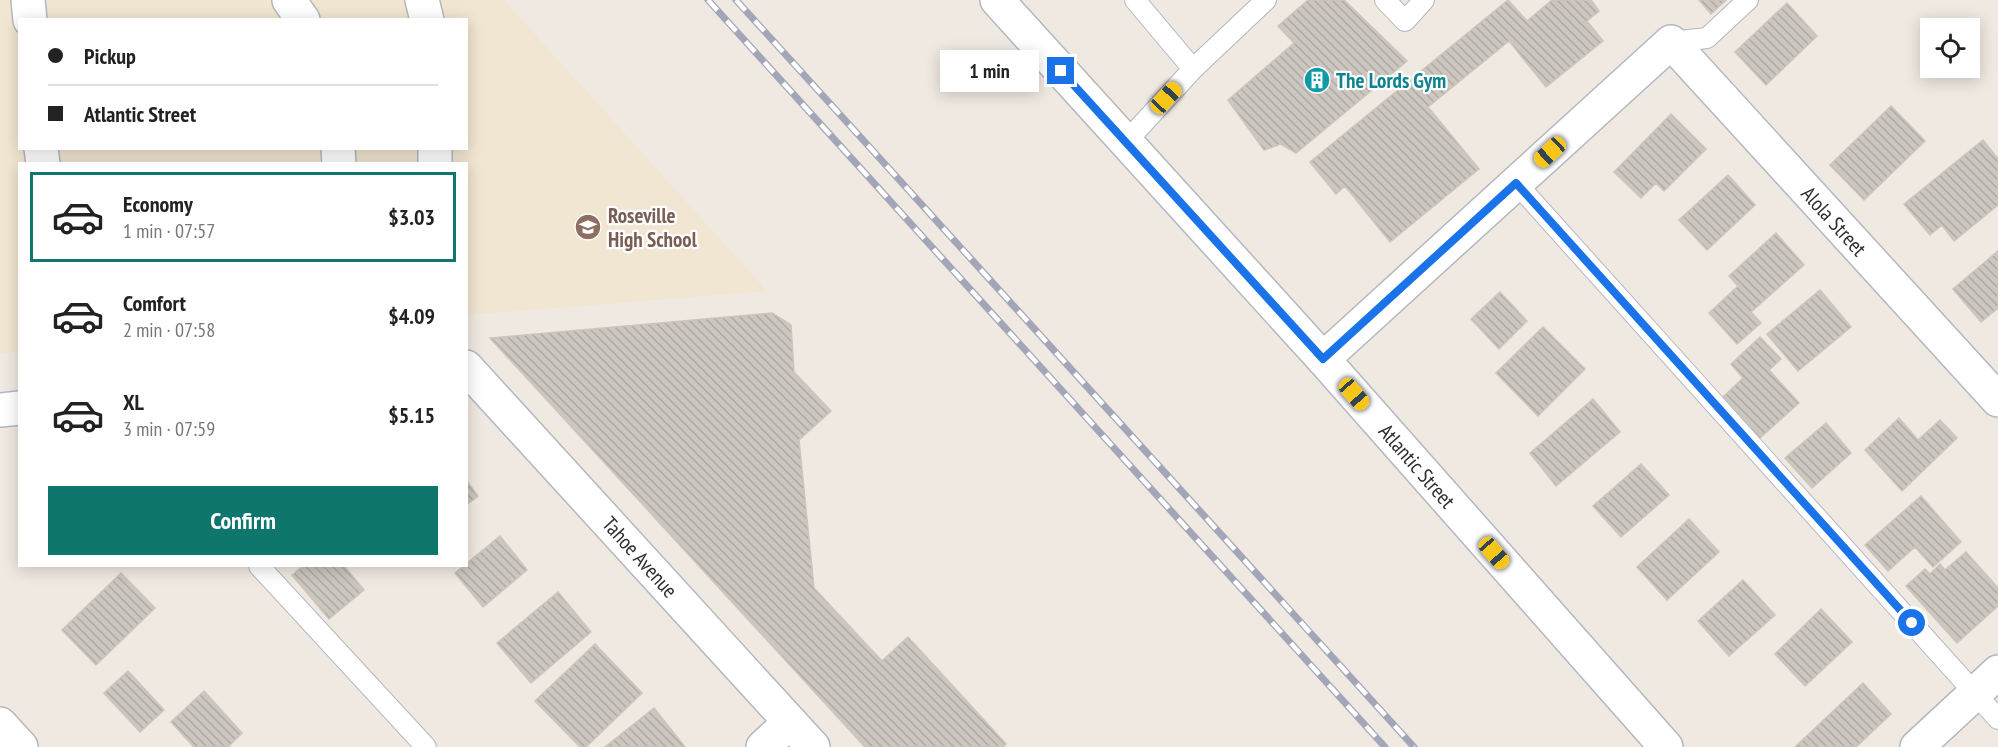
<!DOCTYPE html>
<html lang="en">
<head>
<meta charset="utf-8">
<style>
  :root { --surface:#fff; --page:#f2f2f2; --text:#222; --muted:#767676; --line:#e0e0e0; --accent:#0f766e }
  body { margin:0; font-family:"PT Sans Narrow",sans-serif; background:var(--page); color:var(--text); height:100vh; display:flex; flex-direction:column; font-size:22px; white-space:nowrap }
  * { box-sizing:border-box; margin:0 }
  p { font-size:20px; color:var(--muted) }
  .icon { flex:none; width:33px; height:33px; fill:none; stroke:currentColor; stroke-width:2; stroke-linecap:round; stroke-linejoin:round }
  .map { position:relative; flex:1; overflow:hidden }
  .details { position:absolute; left:18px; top:162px; width:450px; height:405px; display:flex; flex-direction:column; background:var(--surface); border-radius:0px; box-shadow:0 3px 15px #0003 }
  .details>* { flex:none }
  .banner { position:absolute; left:18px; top:18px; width:450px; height:132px; border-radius:0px; box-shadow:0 3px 15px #0003; display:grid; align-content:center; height:132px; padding:0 30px; background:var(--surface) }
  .tools { position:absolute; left:1920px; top:18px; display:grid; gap:12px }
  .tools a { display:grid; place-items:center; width:60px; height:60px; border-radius:0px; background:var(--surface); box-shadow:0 3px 15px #0003; font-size:30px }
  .end { position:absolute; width:27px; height:27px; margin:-14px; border:8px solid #1a73e8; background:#fff; box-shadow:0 0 0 3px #fff }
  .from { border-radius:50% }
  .bubble { position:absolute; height:42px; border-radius:0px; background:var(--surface); box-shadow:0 3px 15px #0003; font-size:20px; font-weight:600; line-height:42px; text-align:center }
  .car { position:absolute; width:18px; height:36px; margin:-18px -9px; border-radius:8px; box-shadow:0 0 4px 2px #0007; background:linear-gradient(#f5c518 24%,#345 0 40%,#f5c518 0 76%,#345 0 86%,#f5c518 0) }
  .banner b { display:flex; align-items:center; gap:21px; height:57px; font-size:22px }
  .banner b+b { border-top:2px solid var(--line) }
  .banner i { width:15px; height:15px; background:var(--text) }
  ul { padding:10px 0 0; list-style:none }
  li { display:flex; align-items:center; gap:18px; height:90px; margin:0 12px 9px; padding:0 18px; border:3px solid transparent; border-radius:0px }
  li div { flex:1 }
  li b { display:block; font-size:22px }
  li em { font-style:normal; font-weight:600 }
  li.selected { border-color:var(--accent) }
  li>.icon { width:54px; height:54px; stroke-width:1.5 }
  .cta { display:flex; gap:12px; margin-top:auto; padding:12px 30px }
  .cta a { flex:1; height:69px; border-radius:0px; background:var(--accent); color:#fff; font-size:24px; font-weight:600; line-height:69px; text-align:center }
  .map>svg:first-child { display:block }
  .education { fill:#f0e6d1; fill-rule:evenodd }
  .building { fill:url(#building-back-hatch); stroke:#cbc5ba; stroke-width:1.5 }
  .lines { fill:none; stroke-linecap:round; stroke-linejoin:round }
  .lane-casing { stroke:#b4b7c1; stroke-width:22 }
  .street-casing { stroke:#b4b7c1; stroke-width:36 }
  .secondary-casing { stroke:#b4b7c1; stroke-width:36 }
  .lane { stroke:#fff; stroke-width:20 }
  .street { stroke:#fff; stroke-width:33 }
  .secondary { stroke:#fff; stroke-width:33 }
  .rail-casing { stroke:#a3a6b8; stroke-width:7 }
  .rail { stroke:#fff; stroke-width:4.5; stroke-dasharray:14; stroke-linecap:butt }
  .route { stroke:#1a73e8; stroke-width:8 }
  .labels { text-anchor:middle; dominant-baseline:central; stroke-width:4.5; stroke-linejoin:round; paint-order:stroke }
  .culture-label { font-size:21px; font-weight:bold; fill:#0d838f; stroke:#fff; text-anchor:start }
  .education-label { font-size:21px; font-weight:bold; fill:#785e54; stroke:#fff; text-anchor:start }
  .street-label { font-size:21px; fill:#2e2e2e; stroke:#fff }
</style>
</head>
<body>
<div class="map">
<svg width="1998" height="747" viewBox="0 0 1998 747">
  <defs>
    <pattern id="building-back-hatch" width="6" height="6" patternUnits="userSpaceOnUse" patternTransform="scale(1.5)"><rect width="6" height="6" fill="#cbc7bf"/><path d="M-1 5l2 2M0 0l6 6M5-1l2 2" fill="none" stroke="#afaba4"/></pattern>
  </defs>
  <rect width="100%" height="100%" fill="#efe9e1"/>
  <path class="education" d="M0,0H504L767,291L467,315L466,164H20L19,352L0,353ZM20,20H466V148H20Z"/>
  <path class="building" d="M1308,0H1344L1407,61L1296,153L1281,144L1264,150L1228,100L1294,43L1278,26Z
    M1508,0L1527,21L1552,0H1591L1599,11L1587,21L1603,41L1546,87L1509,41L1428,107L1479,169L1390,242L1345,186L1336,194L1310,162Z
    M1699,0H1726L1711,14Z
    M1787,3L1817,36L1766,85L1735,52Z
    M1891,106L1925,141L1864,200L1830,165Z
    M1671,114L1706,149L1664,191L1656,183L1641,198L1614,172Z
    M1983,140L1998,159V205L1954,241L1942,225L1930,235L1904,204Z
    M1728,175L1755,205L1707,250L1679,220Z
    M1776,233L1804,265L1751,312L1761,323L1737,344L1709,313L1738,286L1729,276Z
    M1998,251V308L1981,322L1953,289Z
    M1820,290L1851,327L1798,371L1767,334Z
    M1500,292L1527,321L1499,349L1471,319Z
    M772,313L791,325L794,372L831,411L799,440L814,588L882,661L908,637L1006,744L1003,747H865L490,338Z
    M1543,327L1585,369L1538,416L1496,373Z
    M1760,337L1781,359L1769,370L1799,403L1760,438L1723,397L1743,378L1731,364Z
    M1593,399L1620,432L1556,486L1530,453Z
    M1899,418L1918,440L1940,420L1957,438L1902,491L1865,450Z
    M1826,423L1851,453L1812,488L1785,458Z
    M1641,464L1669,495L1621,537L1593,506Z
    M466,480L478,496L466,505Z
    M1921,496L1961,542L1933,567L1915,547L1888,571L1865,545Z
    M1689,519L1719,552L1667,600L1637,567Z
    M500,536L527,570L483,607L455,573Z
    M1966,552L1998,588V606L1957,643L1906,586L1925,569L1930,574L1940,564L1945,570Z
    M303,566H344L364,590L329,619L292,575Z
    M121,573L155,608L96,665L62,630Z
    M1743,580L1775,615L1729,656L1698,621Z
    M558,592L591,632L531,683L497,643Z
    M1821,609L1852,642L1805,686L1775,654Z
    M595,644L642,693L586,747H580L535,701Z
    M128,671L164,710L140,732L104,693Z
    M1863,683L1891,714L1856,747H1795Z
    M204,691L242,733L228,747H194L171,722Z
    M654,708L685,747H605Z"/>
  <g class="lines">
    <defs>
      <path id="lane" d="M1135,0L1193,69
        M1385,0L1405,21L1424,0
        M1671,42L1707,38L1748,0
        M1126,142L1193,69L1266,0
        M1516,183L1998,719
        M259,566L426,747"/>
      <path id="street" d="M28,0L30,20
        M289,0L303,20
        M41,148L43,164
        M338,148L339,164
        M1323,359L1671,42L1998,400
        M0,410L20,408
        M0,724L21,747
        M763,747L790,722
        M1917,747L1998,672"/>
      <path id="secondary" d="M422,0L427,20
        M997,0L1323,359L1666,747
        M435,164V148
        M466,367L813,747"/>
    </defs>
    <use href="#lane" class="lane-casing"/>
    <use href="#street" class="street-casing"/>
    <use href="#secondary" class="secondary-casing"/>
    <use href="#lane" class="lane"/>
    <use href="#street" class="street"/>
    <use href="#secondary" class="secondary"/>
    <defs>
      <path id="rail" d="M708,0L1385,747
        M736,0L1414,747"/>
    </defs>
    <use href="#rail" class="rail-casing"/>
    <use href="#rail" class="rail"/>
  </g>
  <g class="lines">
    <path class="route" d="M1061,71L1323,359L1516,183L1912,623"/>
  </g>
  <defs>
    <symbol id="building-disc" viewBox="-11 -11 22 22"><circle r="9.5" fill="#0f9aa8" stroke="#fff"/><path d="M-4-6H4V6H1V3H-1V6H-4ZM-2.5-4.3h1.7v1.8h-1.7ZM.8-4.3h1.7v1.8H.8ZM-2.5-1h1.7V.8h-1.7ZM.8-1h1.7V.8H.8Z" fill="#fff"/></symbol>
    <symbol id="school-disc" viewBox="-11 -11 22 22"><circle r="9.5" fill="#8d6e63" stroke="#fff"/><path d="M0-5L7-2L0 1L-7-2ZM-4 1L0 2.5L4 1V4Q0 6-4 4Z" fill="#fff"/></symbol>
  </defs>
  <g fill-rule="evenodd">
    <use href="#building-disc" x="1302" y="65" width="30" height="30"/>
    <use href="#school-disc" x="573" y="212" width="30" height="30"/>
  </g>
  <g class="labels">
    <g class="culture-label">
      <text x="1336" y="80">The Lords Gym</text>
    </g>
    <g class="education-label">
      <text x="608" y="215">Roseville<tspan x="608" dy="24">High School</tspan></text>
    </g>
    <g class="street-label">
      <text transform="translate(1834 221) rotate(48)">Alola Street</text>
      <text transform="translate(1417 466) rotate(49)">Atlantic Street</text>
      <text transform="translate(640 557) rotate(48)">Tahoe Avenue</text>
    </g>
  </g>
</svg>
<div class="tools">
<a><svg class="icon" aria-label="locate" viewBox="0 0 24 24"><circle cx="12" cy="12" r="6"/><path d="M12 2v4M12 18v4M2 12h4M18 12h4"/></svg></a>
</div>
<i class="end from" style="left:1912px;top:623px"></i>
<i class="end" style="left:1061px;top:71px"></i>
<div class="bubble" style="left:940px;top:50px;width:99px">1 min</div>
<i class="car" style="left:1166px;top:98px;rotate:43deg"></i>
<i class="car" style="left:1550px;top:152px;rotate:227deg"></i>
<i class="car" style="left:1354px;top:394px;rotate:139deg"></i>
<i class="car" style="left:1494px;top:553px;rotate:139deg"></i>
<div class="banner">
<b><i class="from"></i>Pickup</b>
<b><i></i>Atlantic Street</b>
</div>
<section class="details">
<ul>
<li class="selected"><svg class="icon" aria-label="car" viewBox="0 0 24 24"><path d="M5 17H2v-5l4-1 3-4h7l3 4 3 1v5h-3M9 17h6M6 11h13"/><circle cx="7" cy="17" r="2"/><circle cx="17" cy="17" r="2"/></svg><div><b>Economy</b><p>1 min · 07:57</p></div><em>$3.03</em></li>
<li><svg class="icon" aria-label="car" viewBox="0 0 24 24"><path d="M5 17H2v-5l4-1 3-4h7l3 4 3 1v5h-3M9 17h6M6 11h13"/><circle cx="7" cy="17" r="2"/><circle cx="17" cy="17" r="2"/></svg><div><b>Comfort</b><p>2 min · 07:58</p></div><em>$4.09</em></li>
<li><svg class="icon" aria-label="car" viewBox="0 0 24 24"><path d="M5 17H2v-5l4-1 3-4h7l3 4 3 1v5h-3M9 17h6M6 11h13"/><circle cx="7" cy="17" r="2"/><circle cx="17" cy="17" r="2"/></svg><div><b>XL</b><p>3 min · 07:59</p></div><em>$5.15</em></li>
</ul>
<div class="cta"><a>Confirm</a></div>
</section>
</div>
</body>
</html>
